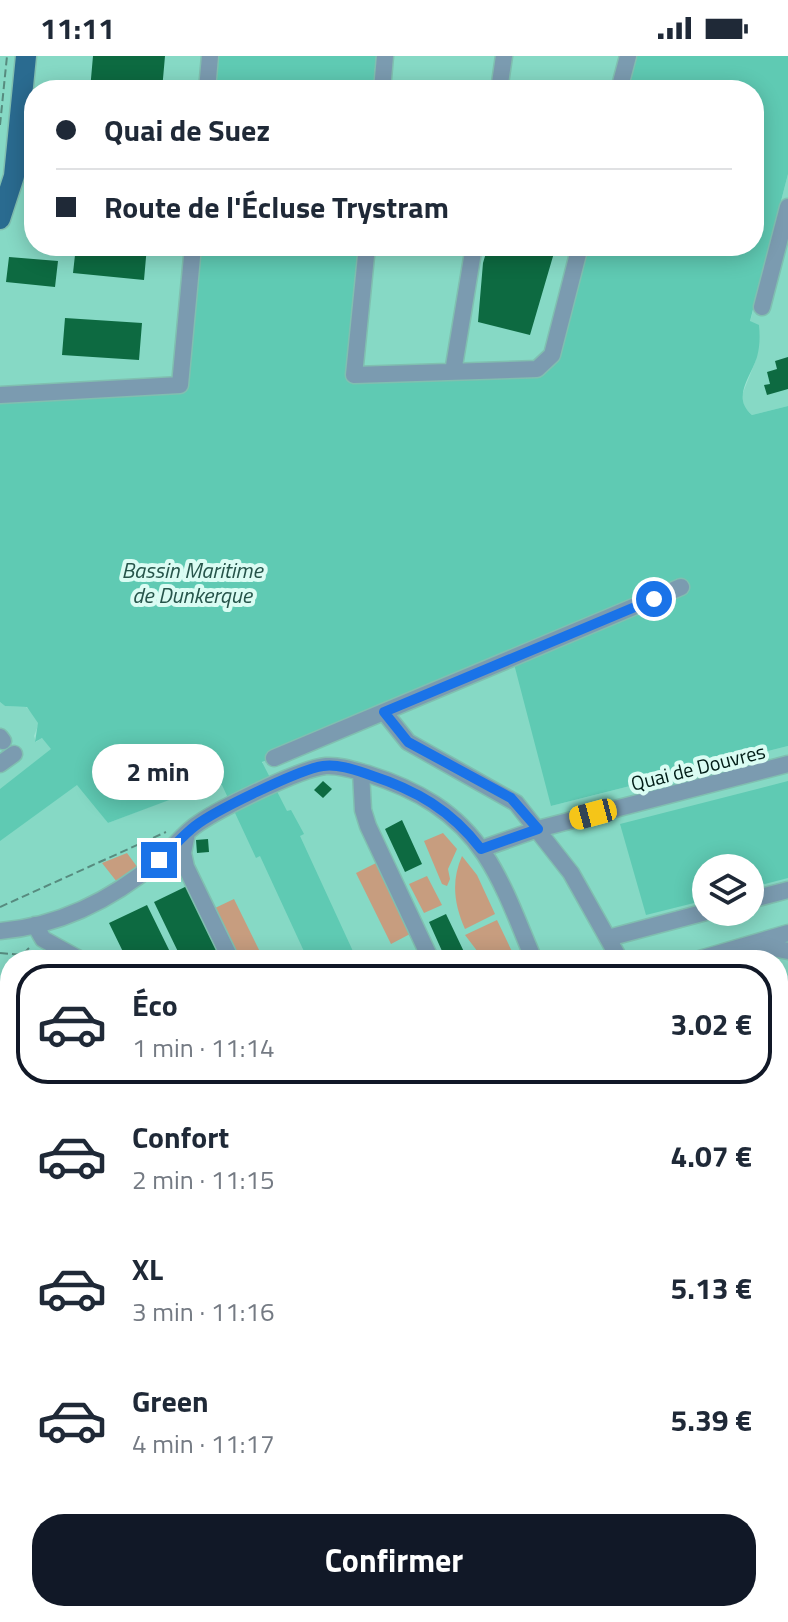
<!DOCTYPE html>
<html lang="fr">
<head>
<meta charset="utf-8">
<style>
  :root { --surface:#fff; --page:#f2f2f3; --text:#1f2937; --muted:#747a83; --line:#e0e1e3; --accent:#111827 }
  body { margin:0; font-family:"Titillium Web",sans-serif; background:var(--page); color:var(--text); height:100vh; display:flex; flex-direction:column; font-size:30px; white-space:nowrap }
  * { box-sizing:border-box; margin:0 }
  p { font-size:26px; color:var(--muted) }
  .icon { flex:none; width:44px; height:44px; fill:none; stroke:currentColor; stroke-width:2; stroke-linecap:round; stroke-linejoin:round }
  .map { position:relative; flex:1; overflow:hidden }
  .panel { position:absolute; left:0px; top:894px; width:788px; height:672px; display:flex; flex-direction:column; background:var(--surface); border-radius:32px 32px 0 0; box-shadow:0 4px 20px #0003 }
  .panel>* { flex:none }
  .top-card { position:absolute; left:24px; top:24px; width:740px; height:176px; border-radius:32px; box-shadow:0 4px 20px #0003; display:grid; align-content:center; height:176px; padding:0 32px; background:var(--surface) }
  .fabs { position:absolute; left:692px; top:798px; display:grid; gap:16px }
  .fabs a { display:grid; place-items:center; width:72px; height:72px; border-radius:50%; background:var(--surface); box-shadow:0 4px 20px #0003; font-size:40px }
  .end { position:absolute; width:36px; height:36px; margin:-18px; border:10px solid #1a73e8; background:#fff; box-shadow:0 0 0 4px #fff }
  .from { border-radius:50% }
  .bubble { position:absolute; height:56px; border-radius:28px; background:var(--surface); box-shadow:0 4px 20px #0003; font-size:26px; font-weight:700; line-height:56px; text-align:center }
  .car { position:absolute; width:24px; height:48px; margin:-24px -12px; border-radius:10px; box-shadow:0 0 6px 2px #0007; background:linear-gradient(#f5c518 24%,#345 0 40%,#f5c518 0 76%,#345 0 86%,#f5c518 0) }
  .top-card b { display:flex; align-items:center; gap:28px; height:76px; font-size:30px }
  .top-card b+b { border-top:2px solid var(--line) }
  .top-card i { width:20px; height:20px; background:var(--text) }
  ul { padding:14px 0 0; list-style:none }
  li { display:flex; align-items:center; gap:24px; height:120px; margin:0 16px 12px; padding:0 16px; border:4px solid transparent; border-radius:32px }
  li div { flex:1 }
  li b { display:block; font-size:30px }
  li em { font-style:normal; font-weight:700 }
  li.selected { border-color:var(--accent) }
  li>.icon { width:72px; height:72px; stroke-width:1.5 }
  .action { display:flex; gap:16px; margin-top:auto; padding:16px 32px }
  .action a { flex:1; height:92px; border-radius:32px; background:var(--accent); color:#fff; font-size:32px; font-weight:700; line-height:92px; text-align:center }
  .status { display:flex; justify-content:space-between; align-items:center; height:56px; padding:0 40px; background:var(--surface); direction:ltr }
  .status svg { height:22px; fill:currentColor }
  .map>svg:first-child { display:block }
  .built { fill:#86d9c5; fill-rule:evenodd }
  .green { fill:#c79d7f }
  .water { fill:#5fcab3 }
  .building { fill:#0d6a41 }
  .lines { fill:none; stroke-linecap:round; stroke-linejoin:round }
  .minor-casing { stroke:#80bfb0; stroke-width:19 }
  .major-casing { stroke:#80bfb0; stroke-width:23 }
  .path { stroke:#578b7f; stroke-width:2; stroke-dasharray:8 4; stroke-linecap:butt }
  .minor { stroke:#7b9bb0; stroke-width:16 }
  .major { stroke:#2a6b90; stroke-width:20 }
  .route { stroke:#1a73e8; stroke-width:10 }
  .labels { text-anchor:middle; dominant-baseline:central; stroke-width:8; stroke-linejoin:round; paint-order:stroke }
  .street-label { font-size:20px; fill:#001c16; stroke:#dafcf3 }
  .water-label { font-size:22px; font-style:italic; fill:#26544a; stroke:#dafcf3 }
</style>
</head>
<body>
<div class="status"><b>11:11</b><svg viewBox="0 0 49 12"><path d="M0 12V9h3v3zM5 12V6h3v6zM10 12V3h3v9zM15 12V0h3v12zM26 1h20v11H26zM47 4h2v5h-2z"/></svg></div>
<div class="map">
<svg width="788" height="1566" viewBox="0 0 788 1566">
  <rect width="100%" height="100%" fill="#9ce3d2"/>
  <path class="built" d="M0,0H217L214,34H34V190H200L179,337L0,346Z
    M376,0H637L628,34H373Z
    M788,118V350L752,359L744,351L742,339L756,304L750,266Z
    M358,190H587L558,304L541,318L355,327L346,316Z
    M684,527L551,750L788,690V1344L778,1335V904H10V956L0,951V646L5,650L26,651L35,659L39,667L34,680L36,686L42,682L45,684L108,767L214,726L222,729L268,720L262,708L265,702ZM706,812H750V856H706Z"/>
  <path class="green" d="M443,777L457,793L448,813L450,823L447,830L442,828L424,785Z
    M127,797L138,812L117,826L102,807Z
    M462,800L477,819L495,858L465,873C454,848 451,825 462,800Z
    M376,807L410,878L391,888L356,817Z
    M427,820L442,849L424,857L409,828Z
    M234,843L264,904H240L215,852Z
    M497,864L516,904H484L465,879Z
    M10,1319V1393L0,1398V1324Z
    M10,1412V1522L0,1528V1417Z
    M309,1556H350L353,1566H309Z"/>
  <path class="water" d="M217,0H376L373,34H214Z
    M637,0H788V118L750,265L759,269C760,280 760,290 757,301C751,321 731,341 752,359L788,350V690L551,750L513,604L684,527L262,706L287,755L291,754L303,776L304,778L300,780L357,904H308L260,800L256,802L222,729L217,726L108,767L77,729L0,785V733L51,693L42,682L35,686L38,667L27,651L5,650L0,646V346L179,337L200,190H358L346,312L349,322L355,327L541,318L558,304L587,190H754V34H628Z
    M788,725V822L750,832V812H706V844L646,859L620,768Z
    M0,951L10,956V1248L0,1251Z
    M778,1335L788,1344V1566H401L393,1556H778Z
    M10,1522V1556H162L145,1566H0V1528Z"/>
  <path class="building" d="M93,0H165L162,34H90Z
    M76,190H147L144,224L73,217Z
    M488,190H556L530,279L478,266L483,207Z
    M9,201L58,205L55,231L6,226Z
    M65,262L142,267L139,304L62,299Z
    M788,301V333L767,339L764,329L770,328L767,316L777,313L775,305Z
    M323,725L332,733L323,742L314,734Z
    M402,764L422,808L405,816L385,773Z
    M208,783L209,796L197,797L196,784Z
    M187,830L223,904H182L154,846Z
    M147,849L172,900L163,904H127L109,867Z
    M446,858L466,900L458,904H446L429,866Z
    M788,1182V1203L786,1207L778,1200Z"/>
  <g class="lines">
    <defs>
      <path id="minor" d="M207,34L210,0
        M382,34L385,0
        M499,34L504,0
        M619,34L628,0
        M367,190L354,319L537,313L552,299L580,190
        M762,251L788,151
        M453,316L474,190
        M0,339L180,329L193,190
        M384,656L408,686L516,747L571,817L620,904
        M0,681L3,685
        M274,702L681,531
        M0,708L14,698
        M361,716L363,754L368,770L431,904
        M187,777L183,797L186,811L231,904
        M481,793L538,773L788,708
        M750,844L788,834
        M35,869L43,883L81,904
        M0,875C60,870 113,843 159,804C173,793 183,777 199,767C221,752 301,712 326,710C340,709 354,714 368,718C416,733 457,756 485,799C506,831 519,869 534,904
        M608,882L706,856
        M757,889L788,895
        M696,904L788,877
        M0,943L10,948
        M778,1305L788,1315
        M0,1408L10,1403
        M298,1556L300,1566"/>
      <path id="major" d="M0,163L14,120L26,0"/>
    </defs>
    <use href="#minor" class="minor-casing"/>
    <use href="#major" class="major-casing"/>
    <path class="path" d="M0,69L7,0
      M0,851L166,776
      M0,897L22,899L30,891
      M0,1468L10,1457
      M360,1556L370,1561
      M380,1556L394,1566
      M224,1566L244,1556
      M278,1566L279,1556
      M365,1566L375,1556"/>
    <use href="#minor" class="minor"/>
    <use href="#major" class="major"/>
  </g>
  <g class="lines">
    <path class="route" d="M159,804C172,793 182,780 195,770C214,755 300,713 323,710C339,708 355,714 370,719C416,734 451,754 481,793L538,773L511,742L408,686L384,656L654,543"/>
  </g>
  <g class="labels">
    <g class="street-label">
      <text transform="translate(698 711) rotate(-14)">Quai de Douvres</text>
    </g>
    <g class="water-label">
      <text x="192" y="514">Bassin Maritime<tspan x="192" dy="25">de Dunkerque</tspan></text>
    </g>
  </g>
</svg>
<div class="fabs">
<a><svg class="icon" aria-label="layers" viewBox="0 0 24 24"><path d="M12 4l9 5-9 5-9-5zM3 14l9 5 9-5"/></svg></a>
</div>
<i class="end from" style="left:654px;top:543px"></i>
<i class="end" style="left:159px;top:804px"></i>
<div class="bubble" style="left:92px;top:688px;width:132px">2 min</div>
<i class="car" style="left:593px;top:758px;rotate:255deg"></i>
<div class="top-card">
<b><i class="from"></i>Quai de Suez</b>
<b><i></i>Route de l'Écluse Trystram</b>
</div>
<section class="panel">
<ul>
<li class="selected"><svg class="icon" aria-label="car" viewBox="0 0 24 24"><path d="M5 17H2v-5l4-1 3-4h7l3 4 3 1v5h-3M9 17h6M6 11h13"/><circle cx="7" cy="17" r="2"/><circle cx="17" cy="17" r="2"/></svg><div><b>Éco</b><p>1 min · 11:14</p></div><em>3.02 €</em></li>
<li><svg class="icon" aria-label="car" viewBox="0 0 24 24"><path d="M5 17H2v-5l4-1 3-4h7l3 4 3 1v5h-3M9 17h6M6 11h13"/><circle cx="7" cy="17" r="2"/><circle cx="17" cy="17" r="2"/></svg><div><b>Confort</b><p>2 min · 11:15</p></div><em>4.07 €</em></li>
<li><svg class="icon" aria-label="car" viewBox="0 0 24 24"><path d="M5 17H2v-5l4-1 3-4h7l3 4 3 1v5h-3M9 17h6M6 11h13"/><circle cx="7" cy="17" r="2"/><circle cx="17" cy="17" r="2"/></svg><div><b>XL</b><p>3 min · 11:16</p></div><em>5.13 €</em></li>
<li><svg class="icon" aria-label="car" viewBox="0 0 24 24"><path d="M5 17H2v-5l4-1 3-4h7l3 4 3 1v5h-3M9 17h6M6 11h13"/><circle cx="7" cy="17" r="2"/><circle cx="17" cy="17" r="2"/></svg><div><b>Green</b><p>4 min · 11:17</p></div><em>5.39 €</em></li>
</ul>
<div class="action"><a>Confirmer</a></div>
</section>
</div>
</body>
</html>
